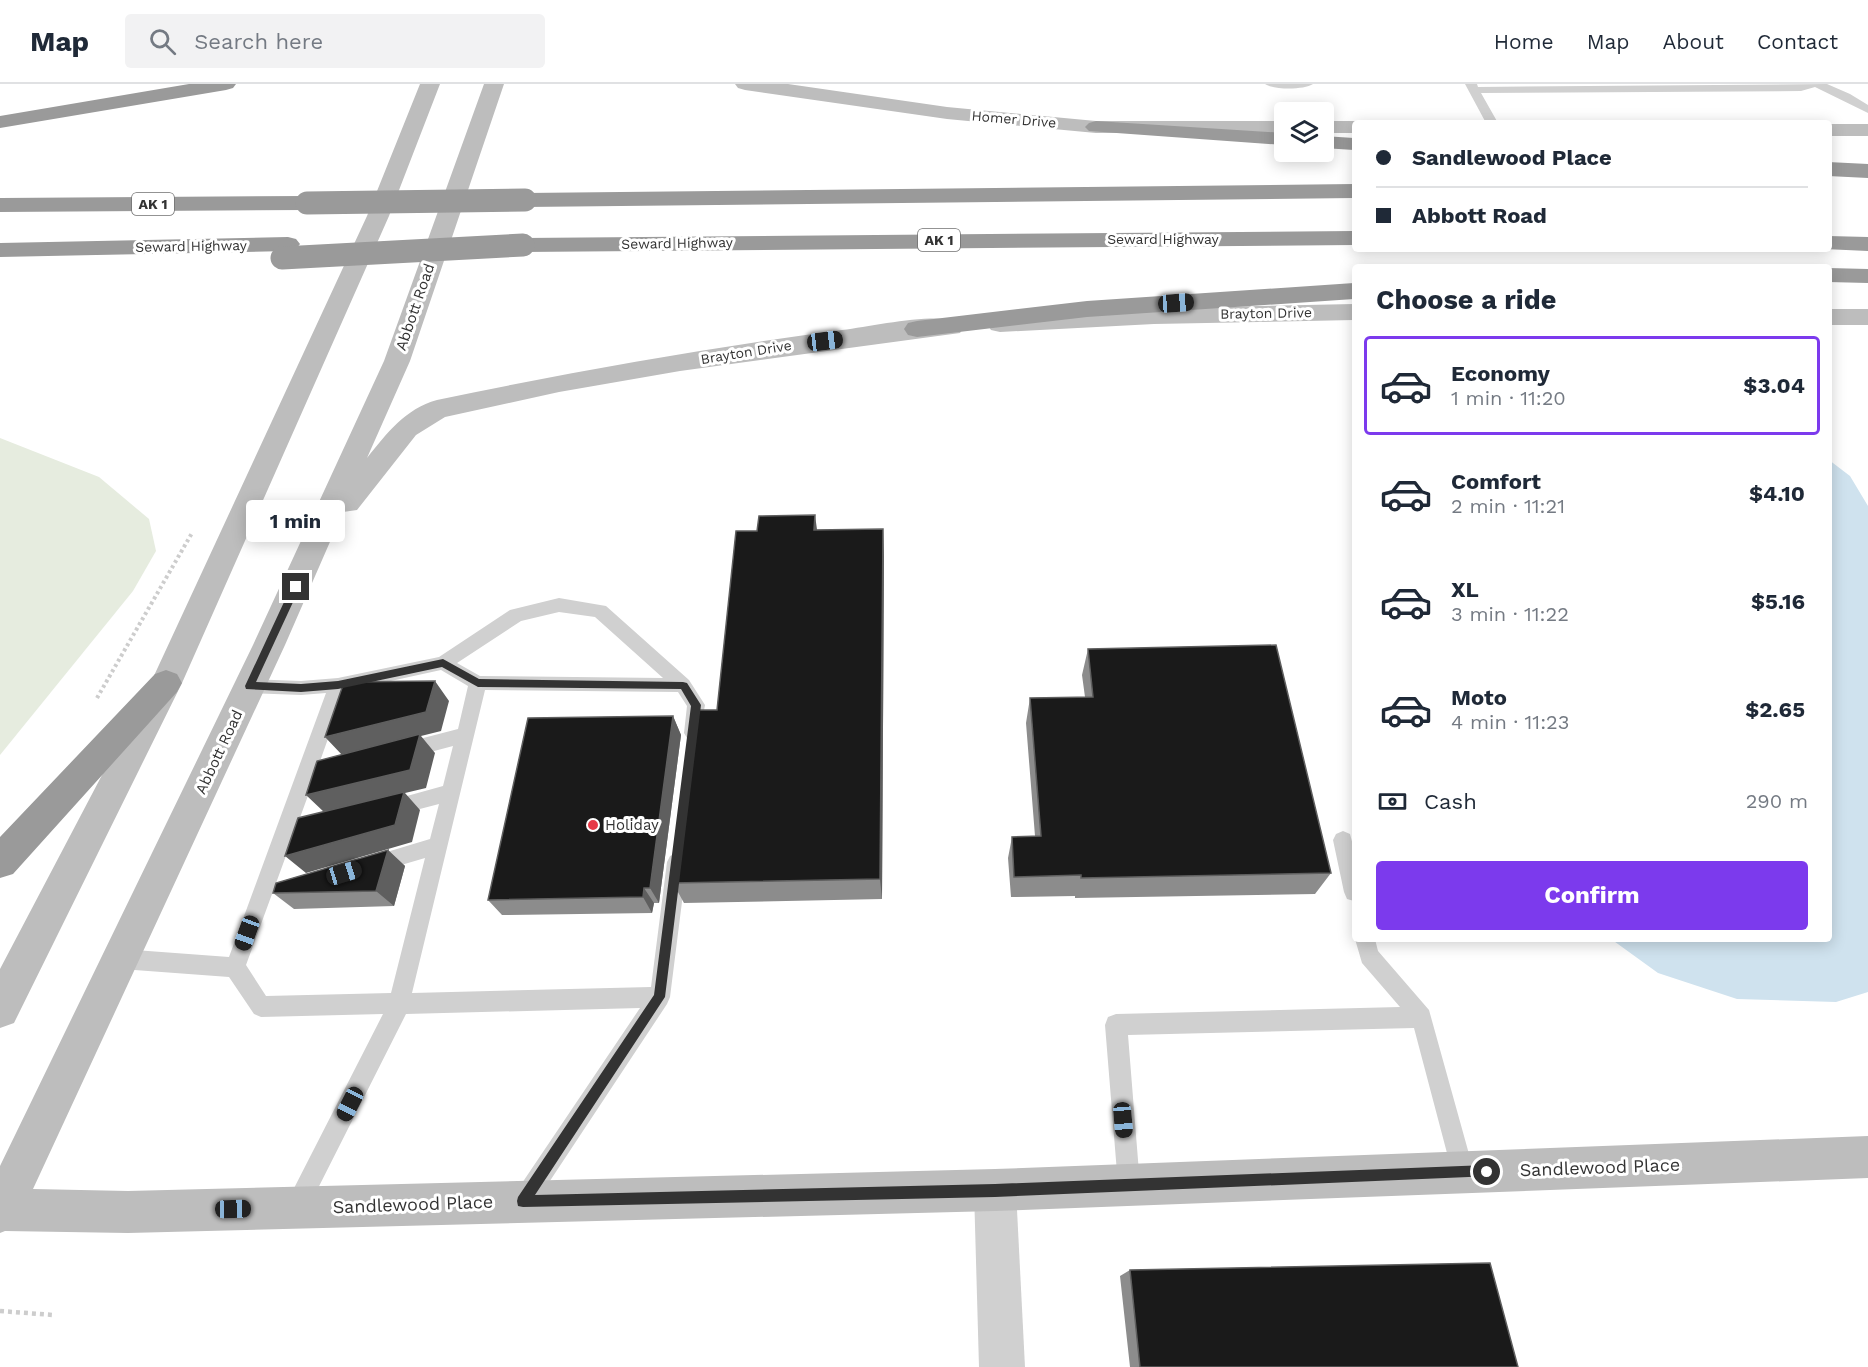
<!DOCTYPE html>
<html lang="en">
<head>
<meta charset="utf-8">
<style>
  :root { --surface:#fff; --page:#f2f2f3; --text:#1f2937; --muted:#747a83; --line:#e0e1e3; --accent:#7c3aed }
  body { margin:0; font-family:"Work Sans",sans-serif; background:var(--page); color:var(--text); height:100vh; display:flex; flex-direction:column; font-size:22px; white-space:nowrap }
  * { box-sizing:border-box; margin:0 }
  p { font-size:20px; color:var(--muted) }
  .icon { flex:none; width:33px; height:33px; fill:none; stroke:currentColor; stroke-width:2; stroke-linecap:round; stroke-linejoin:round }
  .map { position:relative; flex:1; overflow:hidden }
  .details { position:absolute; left:1352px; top:180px; width:480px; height:678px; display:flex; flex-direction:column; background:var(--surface); border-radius:6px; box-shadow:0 3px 15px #0003 }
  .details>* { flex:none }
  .guide { position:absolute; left:1352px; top:36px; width:480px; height:132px; border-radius:6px; box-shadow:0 3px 15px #0003; display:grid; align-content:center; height:132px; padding:0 24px; background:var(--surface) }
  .tools { position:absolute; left:1274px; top:18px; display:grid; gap:12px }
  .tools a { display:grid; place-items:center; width:60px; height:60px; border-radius:6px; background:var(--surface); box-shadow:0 3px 15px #0003; font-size:30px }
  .end { position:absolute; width:27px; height:27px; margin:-14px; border:8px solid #333; background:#fff; box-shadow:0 0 0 3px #fff }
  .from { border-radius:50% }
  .bubble { position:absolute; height:42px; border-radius:6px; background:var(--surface); box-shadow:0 3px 15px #0003; font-size:20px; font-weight:700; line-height:42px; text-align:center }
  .car { position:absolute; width:18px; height:36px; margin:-18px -9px; border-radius:8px; box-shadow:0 0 4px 2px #0007; background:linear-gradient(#222 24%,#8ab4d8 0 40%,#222 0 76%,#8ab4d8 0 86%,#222 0) }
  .guide b { display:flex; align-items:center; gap:21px; height:57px; font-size:22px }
  .guide b+b { border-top:2px solid var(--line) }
  .guide i { width:15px; height:15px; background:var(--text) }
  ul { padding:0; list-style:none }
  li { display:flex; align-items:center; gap:18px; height:99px; margin:0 12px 9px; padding:0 12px; border:3px solid transparent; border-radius:6px }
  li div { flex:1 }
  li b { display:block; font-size:22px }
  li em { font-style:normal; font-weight:700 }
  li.on { border-color:var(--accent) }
  li>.icon { width:54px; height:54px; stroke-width:1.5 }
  h2 { padding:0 24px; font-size:27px; line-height:72px }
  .pay { display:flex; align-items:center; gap:15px; height:66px; padding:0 24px; font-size:22px }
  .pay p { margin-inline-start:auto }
  .button { display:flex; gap:12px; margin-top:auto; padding:12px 24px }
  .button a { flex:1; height:69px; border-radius:6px; background:var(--accent); color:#fff; font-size:24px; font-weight:700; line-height:69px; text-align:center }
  header { display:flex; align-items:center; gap:36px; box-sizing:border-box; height:84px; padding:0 30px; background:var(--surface); border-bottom:2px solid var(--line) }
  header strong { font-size:28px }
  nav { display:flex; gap:33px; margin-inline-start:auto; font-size:21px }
  .search { width:420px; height:54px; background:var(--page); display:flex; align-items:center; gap:15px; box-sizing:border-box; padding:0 21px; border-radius:6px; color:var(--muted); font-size:22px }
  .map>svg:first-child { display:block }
  .green { fill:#e6ecdf }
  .water { fill:#cfe2ee }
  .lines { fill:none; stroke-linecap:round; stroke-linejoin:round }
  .path-far1 { stroke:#cdcdcd; stroke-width:4; stroke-dasharray:3 3; stroke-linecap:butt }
  .path { stroke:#cdcdcd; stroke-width:4.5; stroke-dasharray:4 4; stroke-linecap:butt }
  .lane { fill:#d0d0d0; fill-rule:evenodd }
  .street { fill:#d0d0d0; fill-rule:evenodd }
  .secondary { fill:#bdbdbd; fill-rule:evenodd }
  .highway { fill:#9a9a9a; fill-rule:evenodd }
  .highway-bridge { stroke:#9a9a9a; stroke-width:23 }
  .wall { fill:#8c8c8c }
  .shaded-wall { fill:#5f5f5f }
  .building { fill:#1a1a1a; stroke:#5f5f5f; stroke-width:1.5 }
  .route { fill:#333 }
  .poi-dot { fill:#e63946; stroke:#fff; stroke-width:2 }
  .labels { text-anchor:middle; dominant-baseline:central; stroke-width:6; stroke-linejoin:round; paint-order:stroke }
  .far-street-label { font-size:14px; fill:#333; stroke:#fff }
  .shield { fill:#fff; stroke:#707070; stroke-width:1.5 }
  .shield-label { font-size:14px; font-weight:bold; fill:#333 }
  .street-label { font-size:15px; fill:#333; stroke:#fff }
  .poi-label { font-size:15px; fill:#333; stroke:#fff; text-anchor:start }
  .near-street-label { font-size:18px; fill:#333; stroke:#fff }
</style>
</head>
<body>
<header>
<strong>Map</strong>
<div class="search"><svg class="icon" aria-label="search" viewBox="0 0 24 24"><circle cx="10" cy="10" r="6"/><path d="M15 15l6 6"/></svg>Search here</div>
<nav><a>Home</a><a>Map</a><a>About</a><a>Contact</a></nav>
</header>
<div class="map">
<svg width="1868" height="1283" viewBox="0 0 1868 1283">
  <rect width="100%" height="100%" fill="#fff"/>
  <path class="green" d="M0,354L99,393L149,435L156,467L133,507L0,671Z"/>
  <path class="water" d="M1829,376L1850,392L1868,422V908L1836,918L1737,915L1658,889L1611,855H1828Z"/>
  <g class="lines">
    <path class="path-far1" d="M97,614L192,449"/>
    <path class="path" d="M0,1227L53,1231"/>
    <path class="lane" d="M1265,0H1313C1304,6 1274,6 1265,0Z
      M1465,0H1477L1478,3L1827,0L1850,10L1868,21V29L1815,3L1801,7L1481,9L1498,39H1486Z
      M559,514L606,522L689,596L705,621L699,654L693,657L687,654L684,649L687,622L678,608L485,606L412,909L651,903L667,778L670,772L677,769L684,772L687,778L670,913L667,920L532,1124L524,1128L516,1124L512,1116L516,1108L640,924L406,930L305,1130L297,1134L289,1130L285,1122L289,1114L383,930L261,933L254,930L229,893L121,885L114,882L111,875L114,868L121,865L229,873L326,609L301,611L250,609L244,607L241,602L244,597L250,595L301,597L338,594L439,573L510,526ZM559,528L595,533L663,594L480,592L457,579L521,537ZM441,586L468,602L458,645L404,659L398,661L395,667L398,673L404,675L453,662L443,702L389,717L382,719L380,725L382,731L389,733L439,720L430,755L367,774L364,780L367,786L374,789L425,774L391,909L266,912L246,881L313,698L344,691L346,685L344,679L337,677L319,680L345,607Z
      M1343,747L1350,750L1354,765V817L1347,815L1344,808L1333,756L1336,750Z
      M1355,855H1375L1378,867L1429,926L1474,1088L1471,1096L1463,1099L1455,1096L1452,1088L1414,944L1128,951L1140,1101L1137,1109L1129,1112L1121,1109L1118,1101L1105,941L1108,933L1116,930L1400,923L1362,879Z"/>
    <path class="street" d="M995,1085L1010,1091L1016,1106L1025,1283H979L974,1106L980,1091Z"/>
    <path class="secondary" d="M420,0H440L389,132L182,599L14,939L0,944V885L152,596L367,132Z
      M484,0H504L410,277L367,374C387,349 405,325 437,316C571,288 706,264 842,246C874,242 930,229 960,237L964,243L960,249L680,287L559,308L445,333L416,351L357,426L343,428L285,561L33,1105L128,1107L995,1085L1868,1052V1094L995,1127L128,1149L5,1147L0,1149V1082L253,561L384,277Z
      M735,0H788L947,23L1096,37H1284V49H1096L947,35L745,6L738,4Z
      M1323,37H1354L1362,39H1354V49H1323Z
      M1828,40H1868V52H1828Z
      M1354,220V236L1154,240L1000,248L991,246L987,240L991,234L1000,232L1154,224Z
      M1828,225H1868V241H1828Z"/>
    <path class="highway" d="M189,0H236L233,4L226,6L0,44V32Z
      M1096,37L1284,49V61L1089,47L1085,43L1089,39Z
      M1323,52L1354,54V66L1323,64Z
      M1828,78L1868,80V94L1828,92Z
      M1354,100V114L525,123L517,121L514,116L517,111L525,109Z
      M307,112L315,114L318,119L315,124L307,126L0,128V114Z
      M1354,147V161L523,168L515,166L511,161L515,156L523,154Z
      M1828,152L1868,153V167L1824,165H1828Z
      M288,153L296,155L300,160L296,165L288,167L0,173V159Z
      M1828,184L1868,185V199L1828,198Z
      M1354,199V215L1087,233L917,253L908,251L904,245L908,239L917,237L1087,217Z
      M166,586L177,590L182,599L177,608L13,790L0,794V753L155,590Z"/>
    <path class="highway-bridge" d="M307,119L525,116
      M282,174L523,161"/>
  </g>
  <path class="wall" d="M883,445L884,473L882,815L684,819L673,799L817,446Z
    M1088,565L1331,789L1315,810L1075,814V812L1011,813L1008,774L1012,753L1035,752L1026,639L1030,614L1085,613L1082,591Z
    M673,632L681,651L659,819H654L652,829L502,831L488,816Z
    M388,766L405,782L394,822L294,825L273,809Z
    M1130,1186L1518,1283H1130L1120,1192Z"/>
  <path class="shaded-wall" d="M815,431L819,460L814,446Z
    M883,445L884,473L882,815L880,795Z
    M435,597L449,617L441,647L421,652L435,669L426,704L405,709L420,726L412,758L306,789L285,772L325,729L306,711L343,672L325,653Z
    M673,632L681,651L659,819L650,804Z
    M388,766L405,782L394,822L376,807Z
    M644,804L654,819L652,829L643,813Z"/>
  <path class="building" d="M815,431L814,446L883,445L880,795L673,799L695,626H717L736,447H757L759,432Z
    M1276,561L1331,789L1081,794V791L1014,793L1012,753L1041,752L1030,614L1093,613L1088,565Z
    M435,597L426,628L325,653L344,598Z
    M673,632L650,804H644L643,813L488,816L528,634Z
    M420,650L410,686L306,711L317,677Z
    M404,708L395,741L285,772L298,734Z
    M388,766L376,807L273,809L276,799Z
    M1490,1179L1518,1283H1140L1130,1186Z"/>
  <path class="route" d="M296,499L300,503L256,598L301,600L338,597L443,575L479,595L683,598L687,599L701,621L665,913L535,1111L995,1100L1487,1081L1492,1083L1493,1088L1492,1092L995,1113L523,1123L518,1122L517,1117L518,1113L654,911L691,622L681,605L478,603L442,583L338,605L301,608L246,605L245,602L291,503Z"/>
  <circle class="poi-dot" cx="593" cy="741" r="6"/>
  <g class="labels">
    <g class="far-street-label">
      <text transform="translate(1014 35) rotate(5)">Homer Drive</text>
      <text x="1163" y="155">Seward Highway</text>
      <text transform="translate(677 159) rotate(-1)">Seward Highway</text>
      <text transform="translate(191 162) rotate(-1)">Seward Highway</text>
      <text transform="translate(1266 229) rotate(-1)">Brayton Drive</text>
      <text transform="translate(746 268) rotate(-9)">Brayton Drive</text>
    </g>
    <g class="shield">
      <rect x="132" y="109" width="42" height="22" rx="4.5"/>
      <rect x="918" y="145" width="42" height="22" rx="4.5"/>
    </g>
    <g class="shield-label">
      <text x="153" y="120">AK 1</text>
      <text x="939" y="156">AK 1</text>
    </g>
    <g class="street-label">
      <text transform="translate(415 223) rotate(-71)">Abbott Road</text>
      <text transform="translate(219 668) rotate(-65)">Abbott Road</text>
    </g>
    <g class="poi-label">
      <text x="605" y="741">Holiday</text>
    </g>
    <g class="near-street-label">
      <text transform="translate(1600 1083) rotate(-2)">Sandlewood Place</text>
      <text transform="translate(413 1120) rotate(-2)">Sandlewood Place</text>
    </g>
  </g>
</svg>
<div class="tools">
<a><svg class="icon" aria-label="layers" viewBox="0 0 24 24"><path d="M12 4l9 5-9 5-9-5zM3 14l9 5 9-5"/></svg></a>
</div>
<i class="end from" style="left:1487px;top:1088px"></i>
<i class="end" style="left:296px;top:503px"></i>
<div class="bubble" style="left:246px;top:416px;width:99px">1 min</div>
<i class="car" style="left:1176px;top:219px;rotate:86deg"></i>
<i class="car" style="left:825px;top:257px;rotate:83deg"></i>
<i class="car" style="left:344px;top:789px;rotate:73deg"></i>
<i class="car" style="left:247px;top:849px;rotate:200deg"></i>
<i class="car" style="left:350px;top:1020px;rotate:207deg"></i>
<i class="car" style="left:1123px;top:1036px;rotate:175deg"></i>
<i class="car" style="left:233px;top:1125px;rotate:89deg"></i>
<div class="guide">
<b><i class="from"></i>Sandlewood Place</b>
<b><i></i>Abbott Road</b>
</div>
<section class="details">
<h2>Choose a ride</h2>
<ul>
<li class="on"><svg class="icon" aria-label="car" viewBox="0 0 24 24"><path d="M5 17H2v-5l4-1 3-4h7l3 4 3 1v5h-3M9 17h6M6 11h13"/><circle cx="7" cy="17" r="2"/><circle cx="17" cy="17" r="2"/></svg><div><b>Economy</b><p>1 min · 11:20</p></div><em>$3.04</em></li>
<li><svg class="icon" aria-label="car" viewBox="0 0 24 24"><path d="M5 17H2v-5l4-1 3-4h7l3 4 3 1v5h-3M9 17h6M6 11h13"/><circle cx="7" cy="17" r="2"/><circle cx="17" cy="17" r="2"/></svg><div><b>Comfort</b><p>2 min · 11:21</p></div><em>$4.10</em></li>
<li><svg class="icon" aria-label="car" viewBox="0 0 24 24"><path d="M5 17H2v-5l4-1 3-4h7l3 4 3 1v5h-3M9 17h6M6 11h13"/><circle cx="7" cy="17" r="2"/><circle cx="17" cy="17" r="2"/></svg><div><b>XL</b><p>3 min · 11:22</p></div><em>$5.16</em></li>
<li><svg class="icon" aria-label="car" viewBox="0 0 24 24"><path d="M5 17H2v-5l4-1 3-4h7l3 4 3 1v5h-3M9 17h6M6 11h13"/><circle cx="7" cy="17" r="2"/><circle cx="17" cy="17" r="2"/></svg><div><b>Moto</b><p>4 min · 11:23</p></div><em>$2.65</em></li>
</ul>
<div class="pay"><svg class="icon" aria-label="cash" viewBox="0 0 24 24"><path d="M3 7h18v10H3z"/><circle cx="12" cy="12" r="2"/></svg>Cash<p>290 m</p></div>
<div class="button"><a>Confirm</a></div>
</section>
</div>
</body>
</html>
